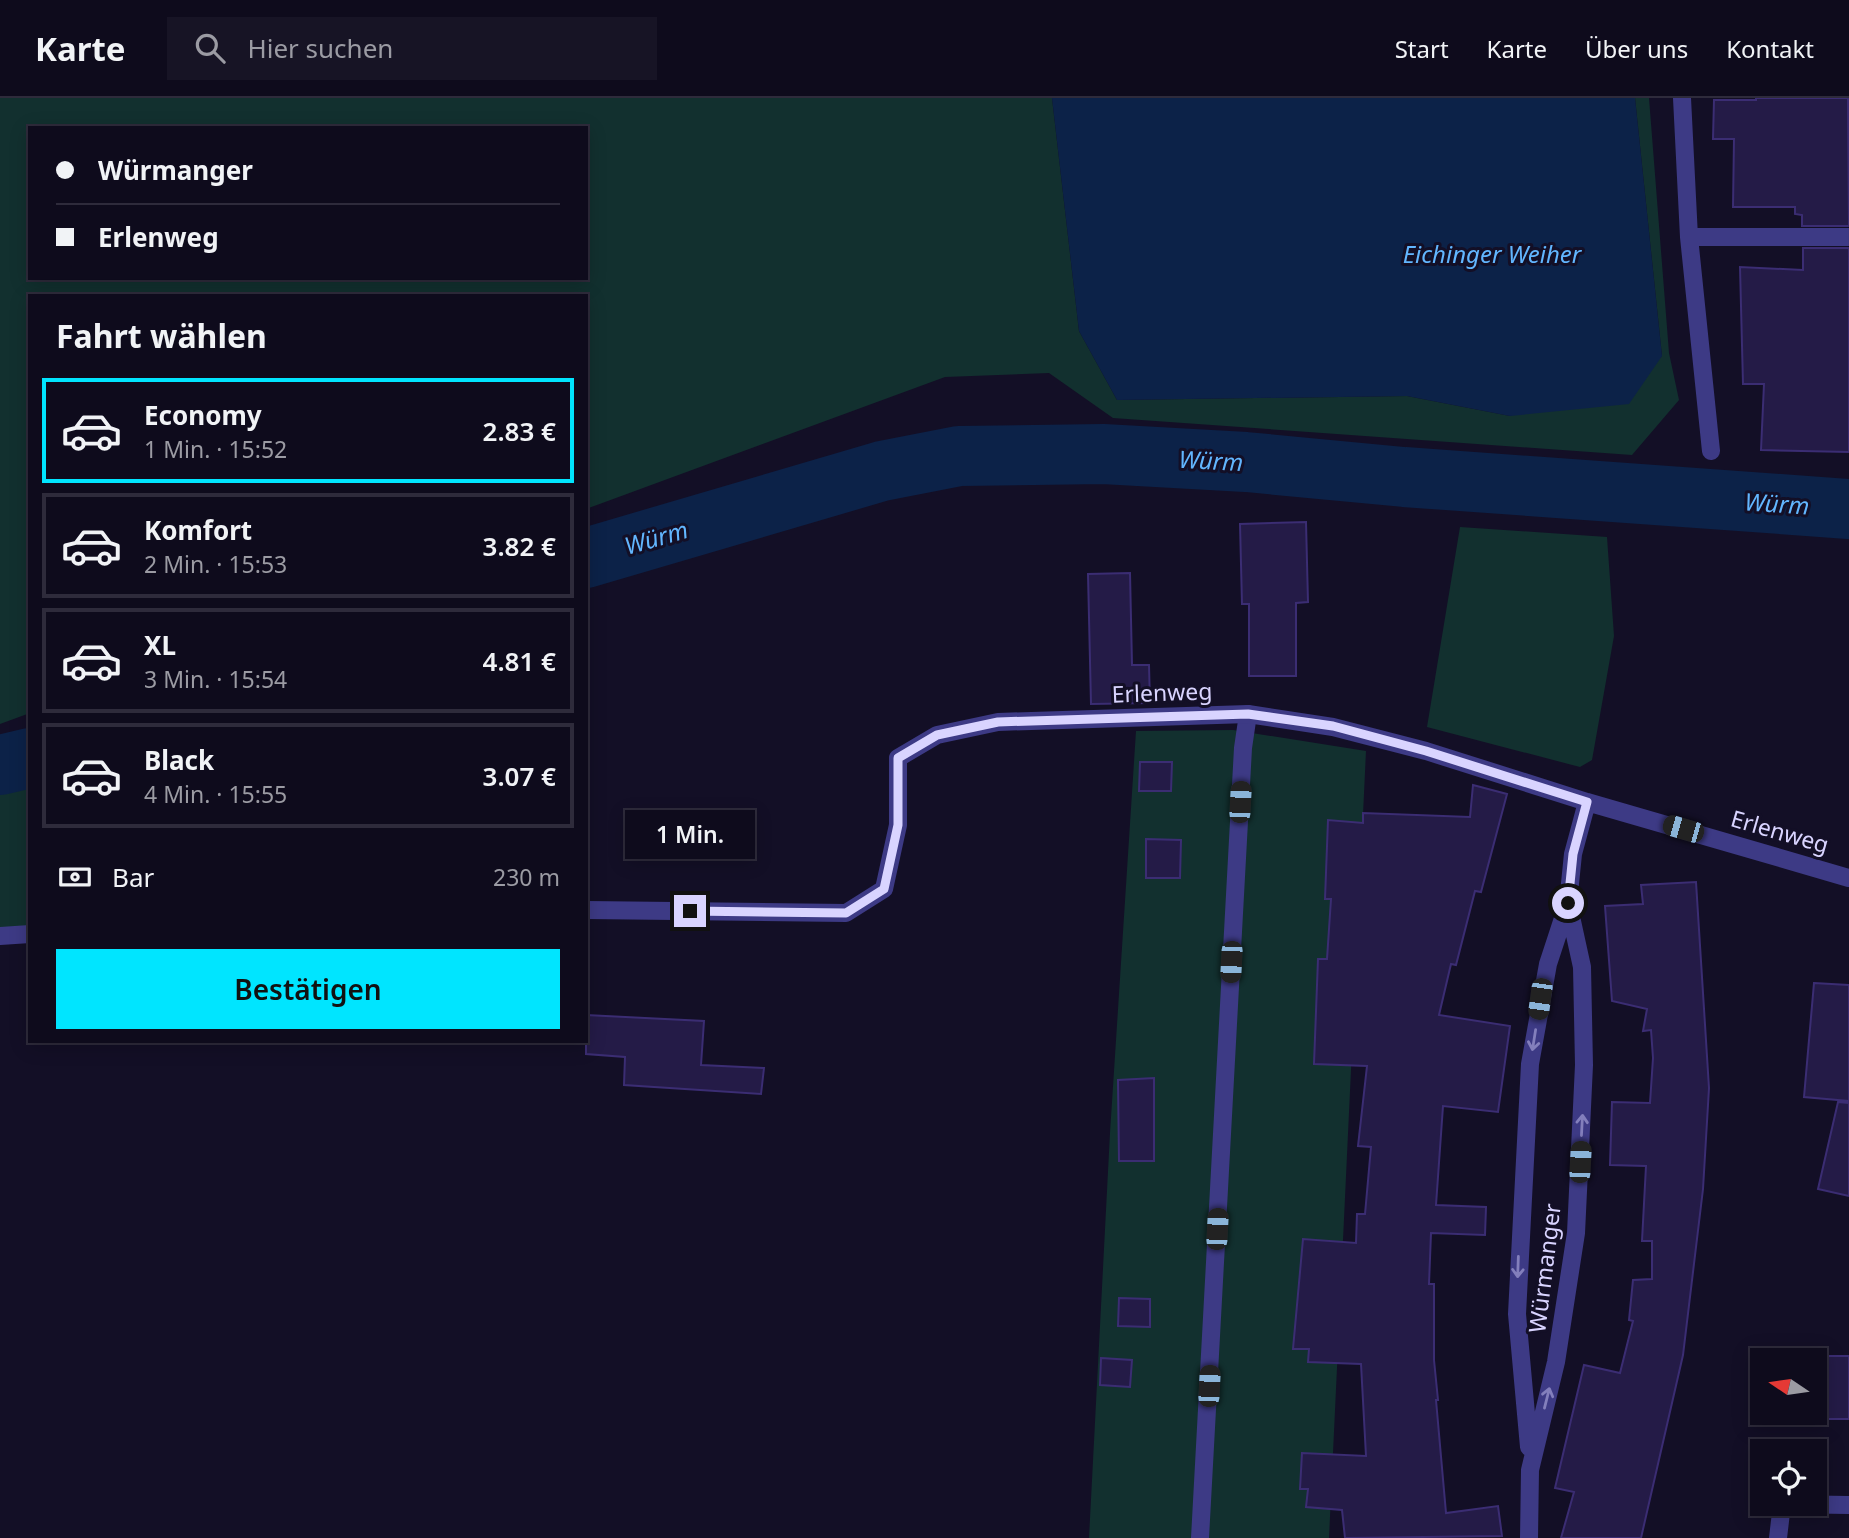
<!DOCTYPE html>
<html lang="de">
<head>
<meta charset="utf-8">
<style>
  :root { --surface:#0e0b1c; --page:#171425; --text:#f1f3f6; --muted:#9b9ba3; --line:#2e2b3b; --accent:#00e5ff }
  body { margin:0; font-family:"Noto Sans",sans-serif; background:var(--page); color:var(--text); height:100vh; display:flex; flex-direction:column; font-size:26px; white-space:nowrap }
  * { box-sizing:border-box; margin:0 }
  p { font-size:23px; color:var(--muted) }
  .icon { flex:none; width:38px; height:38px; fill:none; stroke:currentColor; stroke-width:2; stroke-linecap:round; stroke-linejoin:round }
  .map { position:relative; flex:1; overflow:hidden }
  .side { position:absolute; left:28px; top:196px; width:560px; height:749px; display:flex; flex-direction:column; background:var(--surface); border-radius:0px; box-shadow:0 4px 18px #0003,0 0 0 2px var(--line) }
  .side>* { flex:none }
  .banner { position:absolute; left:28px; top:28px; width:560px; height:154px; border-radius:0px; box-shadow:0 4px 18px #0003,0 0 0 2px var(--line); display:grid; align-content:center; height:154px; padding:0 28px; background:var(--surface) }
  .needle { width:46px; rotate:283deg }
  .fabs { position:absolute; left:1750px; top:1250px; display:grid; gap:14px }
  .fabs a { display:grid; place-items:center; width:77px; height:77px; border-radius:0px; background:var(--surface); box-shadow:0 4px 18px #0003,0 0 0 2px var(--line); font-size:35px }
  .end { position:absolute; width:32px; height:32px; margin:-16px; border:9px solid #d9d4ff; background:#111; box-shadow:0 0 0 4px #111 }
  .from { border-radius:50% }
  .bubble { position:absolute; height:49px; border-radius:0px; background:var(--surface); box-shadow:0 4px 18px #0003,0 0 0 2px var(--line); font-size:23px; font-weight:600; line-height:49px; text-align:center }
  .car { position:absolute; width:21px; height:42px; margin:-21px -10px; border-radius:9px; box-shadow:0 0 5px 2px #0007; background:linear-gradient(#222 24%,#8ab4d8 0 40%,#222 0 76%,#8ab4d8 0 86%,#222 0) }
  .banner b { display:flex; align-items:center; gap:24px; height:66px; font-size:26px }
  .banner b+b { border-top:2px solid var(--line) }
  .banner i { width:18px; height:18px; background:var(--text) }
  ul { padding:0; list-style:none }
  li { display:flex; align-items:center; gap:21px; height:105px; margin:0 14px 10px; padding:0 14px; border:4px solid var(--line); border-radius:0px }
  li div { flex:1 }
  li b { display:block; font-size:26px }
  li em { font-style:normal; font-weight:600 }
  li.selected { border-color:var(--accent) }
  li>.icon { width:63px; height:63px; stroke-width:1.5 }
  h2 { padding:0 28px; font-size:32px; line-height:84px }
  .pay { display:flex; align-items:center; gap:18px; height:77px; padding:0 28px; font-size:26px }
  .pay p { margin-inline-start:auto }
  .action { display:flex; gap:14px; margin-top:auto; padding:14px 28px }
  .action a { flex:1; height:80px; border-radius:0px; background:var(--accent); color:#111; font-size:28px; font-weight:600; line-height:80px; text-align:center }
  header { display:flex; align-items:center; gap:42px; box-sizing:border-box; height:98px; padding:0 35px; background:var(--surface); border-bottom:2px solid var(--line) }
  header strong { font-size:33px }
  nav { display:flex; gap:38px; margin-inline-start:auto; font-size:24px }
  .search { width:490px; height:63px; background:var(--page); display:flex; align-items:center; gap:18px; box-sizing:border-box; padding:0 24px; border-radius:0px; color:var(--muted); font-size:26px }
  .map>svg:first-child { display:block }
  .green { fill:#12302f; fill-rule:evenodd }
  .water { fill:#0c2248 }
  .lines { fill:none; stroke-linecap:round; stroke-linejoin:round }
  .river { stroke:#0c2248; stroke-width:60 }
  .building { fill:#241b47; stroke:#3b2d73; stroke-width:2 }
  .lane { stroke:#3d3a85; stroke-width:18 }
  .street { stroke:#3d3a85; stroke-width:18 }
  .oneway { stroke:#837fbc }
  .route { stroke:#d9d4ff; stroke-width:9 }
  .labels { text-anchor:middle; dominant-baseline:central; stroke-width:6; stroke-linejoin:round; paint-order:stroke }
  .street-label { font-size:23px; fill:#d9d4ff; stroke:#130f26 }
  .water-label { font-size:24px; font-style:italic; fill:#62b6ff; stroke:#130f26 }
</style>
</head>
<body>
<header>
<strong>Karte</strong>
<div class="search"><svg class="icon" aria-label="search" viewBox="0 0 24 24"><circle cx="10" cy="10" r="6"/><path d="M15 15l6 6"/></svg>Hier suchen</div>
<nav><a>Start</a><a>Karte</a><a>Über uns</a><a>Kontakt</a></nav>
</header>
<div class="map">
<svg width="1849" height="1440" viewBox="0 0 1849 1440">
  <rect width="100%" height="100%" fill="#130f26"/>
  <path class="green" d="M0,0H1052L1079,233L1117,302L1407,298L1510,318L1662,258L1635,0H1649L1669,255L1679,302L1632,357L1113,320L1049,275L945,279L586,411V198H30V615L0,626ZM30,30H586V180H30Z
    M1460,429L1607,439L1614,538L1592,662L1580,669L1427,629Z
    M1233,632L1366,653L1329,1440H1089L1110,1035L1136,633Z
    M30,678V828L0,831V688Z"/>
  <path class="water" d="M1052,0H1635L1662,258L1629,306L1510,318L1407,298L1117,302L1079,233Z"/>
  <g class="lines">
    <path class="river" d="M586,460L882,373L959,358L1103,356L1246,364L1404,379L1849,411
      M0,667L30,660"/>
  </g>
  <path class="building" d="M1756,0H1848L1849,128H1802V117L1795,116V109H1733L1734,41H1713L1714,2H1756Z
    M1803,150H1849V354L1761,352L1764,286H1743L1740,169L1803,172Z
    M1306,424L1308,504L1296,505V578H1249V506H1242L1240,426Z
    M1130,475L1132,567H1149L1150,605L1091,606L1088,476Z
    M1140,664H1172L1171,693H1139Z
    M1473,687L1507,696L1481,794L1475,793L1456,867L1451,866L1439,917L1510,928L1498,1014L1443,1008L1436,1107L1486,1109L1485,1137L1431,1135L1429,1186H1434V1262L1438,1302H1436L1446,1415L1498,1408L1502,1438L1345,1440L1342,1412L1306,1409L1308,1391H1300L1302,1355L1366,1358L1361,1266L1308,1264L1309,1251H1293L1303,1141L1356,1145L1357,1116H1365L1371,1049L1358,1048L1367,968L1314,966L1318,861H1327L1331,801H1325L1328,722L1363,725V715L1470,719Z
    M1146,741L1181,742L1180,780H1146Z
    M1696,784L1709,990L1703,1091L1683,1257L1641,1440H1561L1574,1394L1555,1390L1584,1267L1620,1275L1633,1223L1629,1222L1633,1182L1652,1181V1143H1642L1646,1068L1610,1067L1612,1004L1650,1005L1653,960L1651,932L1643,933L1647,911L1612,903L1605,808L1643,806L1641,787Z
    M1814,885L1849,887V1003L1804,999Z
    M586,917L704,923L701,967L764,970L761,996L624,987L625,959L586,956Z
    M1154,980V1063H1119L1118,982Z
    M1838,1004L1849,1005V1098L1818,1091Z
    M1119,1200L1150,1201V1229L1118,1228Z
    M1815,1258H1849V1321H1815Z
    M1101,1260L1132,1262L1130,1289L1100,1287Z"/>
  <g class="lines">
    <path class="lane" d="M0,838L30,836
      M1200,1440L1243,650L1248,616"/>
    <path class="street" d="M1682,0L1689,139L1711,353
      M1689,139H1849
      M586,812L846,815L884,791L898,727V660L937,637L998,624L1248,616L1333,629L1426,653L1587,704L1849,780
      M1529,1349L1517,1216L1530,966L1548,866L1568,805
      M1529,1440L1530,1372L1556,1264L1576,1135L1584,967L1582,869L1568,805L1573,756L1587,704
      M1778,1440L1782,1406L1849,1407"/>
  </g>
  <defs><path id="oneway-shaft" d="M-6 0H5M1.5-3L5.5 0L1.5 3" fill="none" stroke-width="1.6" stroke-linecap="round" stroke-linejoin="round" transform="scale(1.75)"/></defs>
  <g class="oneway">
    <use href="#oneway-shaft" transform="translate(1534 942) rotate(99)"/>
    <use href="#oneway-shaft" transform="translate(1582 1027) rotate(-87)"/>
    <use href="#oneway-shaft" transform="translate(1518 1169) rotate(92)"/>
    <use href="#oneway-shaft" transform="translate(1547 1300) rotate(-76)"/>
  </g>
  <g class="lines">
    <path class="route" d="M690,813L846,815L884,791L898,727V660L937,637L998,624L1248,616L1333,628L1426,653L1587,704L1573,756L1568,805"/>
  </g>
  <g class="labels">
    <g class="street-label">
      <text transform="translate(1162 594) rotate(-2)">Erlenweg</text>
      <text transform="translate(1780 733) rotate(16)">Erlenweg</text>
      <text transform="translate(1544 1170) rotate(-83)">Würmanger</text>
    </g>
    <g class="water-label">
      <text x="1492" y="155">Eichinger Weiher</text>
      <text transform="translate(1211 362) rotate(3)">Würm</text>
      <text transform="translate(1777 405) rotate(4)">Würm</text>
      <text transform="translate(656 439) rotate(-16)">Würm</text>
    </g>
  </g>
</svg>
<div class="fabs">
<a><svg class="needle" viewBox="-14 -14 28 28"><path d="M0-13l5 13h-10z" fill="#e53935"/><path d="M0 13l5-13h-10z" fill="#9b9ba3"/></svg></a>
<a><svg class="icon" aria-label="locate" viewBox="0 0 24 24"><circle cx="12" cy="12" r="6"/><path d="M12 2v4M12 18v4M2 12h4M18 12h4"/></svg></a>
</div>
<i class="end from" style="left:1568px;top:805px"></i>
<i class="end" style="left:690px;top:813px"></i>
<div class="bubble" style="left:625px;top:712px;width:130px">1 Min.</div>
<i class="car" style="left:1240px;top:704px;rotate:3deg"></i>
<i class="car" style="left:1683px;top:731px;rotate:286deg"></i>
<i class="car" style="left:1231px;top:864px;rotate:183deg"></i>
<i class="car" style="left:1540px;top:901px;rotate:188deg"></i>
<i class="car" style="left:1580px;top:1064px;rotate:3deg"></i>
<i class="car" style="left:1217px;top:1131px;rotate:3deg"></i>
<i class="car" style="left:1209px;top:1288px;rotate:3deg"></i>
<div class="banner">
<b><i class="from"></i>Würmanger</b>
<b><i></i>Erlenweg</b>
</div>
<section class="side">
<h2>Fahrt wählen</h2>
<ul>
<li class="selected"><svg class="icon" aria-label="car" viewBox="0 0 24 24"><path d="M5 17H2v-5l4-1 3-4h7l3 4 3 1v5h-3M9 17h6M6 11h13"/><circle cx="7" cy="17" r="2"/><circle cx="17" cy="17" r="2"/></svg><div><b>Economy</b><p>1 Min. · 15:52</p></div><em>2.83 €</em></li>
<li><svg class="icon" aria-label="car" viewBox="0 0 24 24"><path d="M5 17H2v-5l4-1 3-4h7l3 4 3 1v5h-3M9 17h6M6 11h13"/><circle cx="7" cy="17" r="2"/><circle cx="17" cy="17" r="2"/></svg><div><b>Komfort</b><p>2 Min. · 15:53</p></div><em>3.82 €</em></li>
<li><svg class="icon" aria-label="car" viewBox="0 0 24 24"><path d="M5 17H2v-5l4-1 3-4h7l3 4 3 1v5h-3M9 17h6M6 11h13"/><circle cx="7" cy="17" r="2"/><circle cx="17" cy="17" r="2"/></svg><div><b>XL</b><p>3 Min. · 15:54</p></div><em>4.81 €</em></li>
<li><svg class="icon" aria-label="car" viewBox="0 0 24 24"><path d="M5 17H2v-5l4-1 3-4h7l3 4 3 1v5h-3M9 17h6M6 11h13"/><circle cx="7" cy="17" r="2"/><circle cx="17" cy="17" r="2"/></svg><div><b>Black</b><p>4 Min. · 15:55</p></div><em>3.07 €</em></li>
</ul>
<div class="pay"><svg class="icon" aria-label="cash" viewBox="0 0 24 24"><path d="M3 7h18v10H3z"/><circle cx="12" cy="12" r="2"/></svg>Bar<p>230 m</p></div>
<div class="action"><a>Bestätigen</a></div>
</section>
</div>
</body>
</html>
